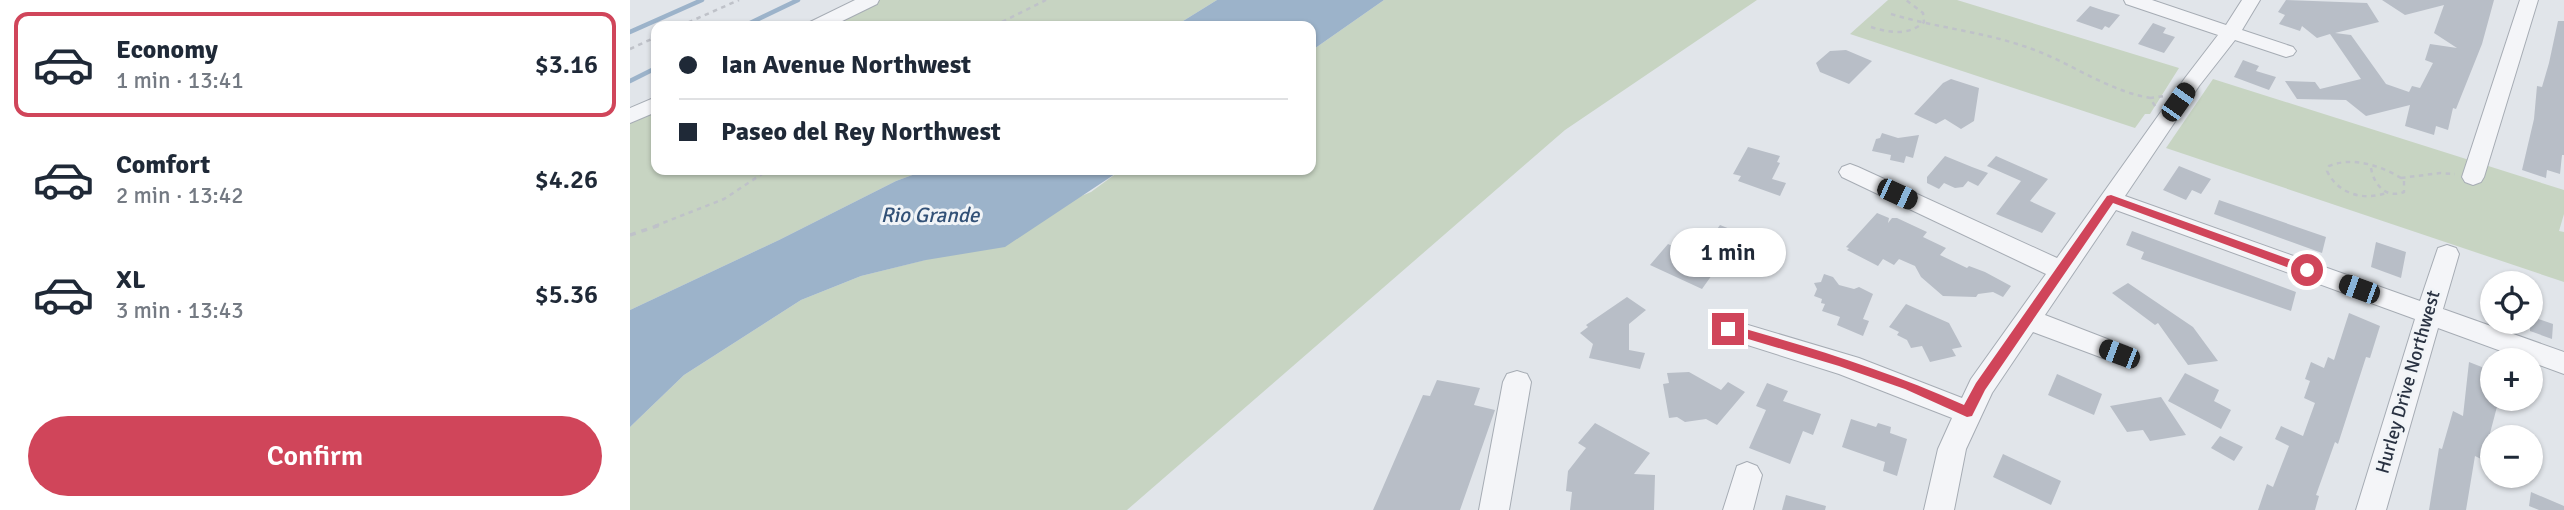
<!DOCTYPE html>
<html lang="en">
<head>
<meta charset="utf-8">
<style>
  :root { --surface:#fff; --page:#f2f2f3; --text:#1f2937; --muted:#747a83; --line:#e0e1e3; --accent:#d0455a }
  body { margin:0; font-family:Signika,sans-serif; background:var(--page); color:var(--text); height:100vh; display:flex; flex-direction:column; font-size:26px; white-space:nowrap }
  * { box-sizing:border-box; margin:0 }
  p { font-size:23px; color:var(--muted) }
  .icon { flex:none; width:38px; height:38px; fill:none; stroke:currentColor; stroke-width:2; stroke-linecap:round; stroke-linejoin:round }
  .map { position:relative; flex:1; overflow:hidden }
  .side { display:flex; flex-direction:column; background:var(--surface); width:630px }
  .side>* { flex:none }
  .top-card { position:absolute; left:21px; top:21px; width:665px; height:154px; border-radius:14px; box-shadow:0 2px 5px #0004; display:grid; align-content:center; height:154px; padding:0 28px; background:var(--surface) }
  .controls { position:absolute; left:1850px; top:271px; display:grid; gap:14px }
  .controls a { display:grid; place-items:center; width:63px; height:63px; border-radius:50%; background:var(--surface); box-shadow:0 2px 5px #0004; font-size:35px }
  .end { position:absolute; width:32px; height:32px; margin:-16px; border:9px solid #d0455a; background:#fff; box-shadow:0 0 0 4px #fff }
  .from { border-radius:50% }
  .bubble { position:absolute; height:49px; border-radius:24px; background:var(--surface); box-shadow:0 2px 5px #0004; font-size:23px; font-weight:600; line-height:49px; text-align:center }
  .car { position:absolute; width:21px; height:42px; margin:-21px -10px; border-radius:9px; box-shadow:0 0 5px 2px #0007; background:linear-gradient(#222 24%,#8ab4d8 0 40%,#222 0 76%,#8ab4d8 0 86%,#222 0) }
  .top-card b { display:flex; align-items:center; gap:24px; height:66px; font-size:26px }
  .top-card b+b { border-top:2px solid var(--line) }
  .top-card i { width:18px; height:18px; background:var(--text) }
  ul { padding:12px 0 0; list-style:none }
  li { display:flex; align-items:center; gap:21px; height:105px; margin:0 14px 10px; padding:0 14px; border:4px solid transparent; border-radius:14px }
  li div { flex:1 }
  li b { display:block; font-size:26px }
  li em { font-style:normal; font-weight:600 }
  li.selected { border-color:var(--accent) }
  li>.icon { width:63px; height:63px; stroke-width:1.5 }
  .action { display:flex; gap:14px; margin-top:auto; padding:14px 28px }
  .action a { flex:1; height:80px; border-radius:42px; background:var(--accent); color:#fff; font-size:28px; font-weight:600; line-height:80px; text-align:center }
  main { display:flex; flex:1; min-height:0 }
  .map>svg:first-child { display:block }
  .green { fill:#c7d4c2 }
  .water { fill:#9cb3ca }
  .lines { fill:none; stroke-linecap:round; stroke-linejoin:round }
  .stream { stroke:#9cb3ca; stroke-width:4.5 }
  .building { fill:#b8bec7 }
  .minor-casing { stroke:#a6acb4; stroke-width:2 }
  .path-far1 { stroke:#bfc2c9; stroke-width:2.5; stroke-dasharray:4.5 4.5; stroke-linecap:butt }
  .path { stroke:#bfc2c9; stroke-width:3.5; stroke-dasharray:6 6; stroke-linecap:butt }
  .minor { fill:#f4f5f8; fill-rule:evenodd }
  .route { fill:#d0455a }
  .labels { text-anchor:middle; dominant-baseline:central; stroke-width:6; stroke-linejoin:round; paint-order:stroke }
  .street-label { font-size:19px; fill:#293242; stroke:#f1f4f7 }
  .water-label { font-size:21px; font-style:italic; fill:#325177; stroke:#f1f4f7 }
</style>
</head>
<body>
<main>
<section class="side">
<ul>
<li class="selected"><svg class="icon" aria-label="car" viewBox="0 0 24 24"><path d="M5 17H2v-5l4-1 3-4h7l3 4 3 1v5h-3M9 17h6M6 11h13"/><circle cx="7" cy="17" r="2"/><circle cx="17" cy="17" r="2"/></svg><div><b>Economy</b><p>1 min · 13:41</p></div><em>$3.16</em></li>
<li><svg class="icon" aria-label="car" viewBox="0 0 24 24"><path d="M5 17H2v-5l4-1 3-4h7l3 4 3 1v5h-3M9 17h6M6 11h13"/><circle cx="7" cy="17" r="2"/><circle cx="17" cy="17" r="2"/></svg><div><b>Comfort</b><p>2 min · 13:42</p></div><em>$4.26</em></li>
<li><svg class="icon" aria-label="car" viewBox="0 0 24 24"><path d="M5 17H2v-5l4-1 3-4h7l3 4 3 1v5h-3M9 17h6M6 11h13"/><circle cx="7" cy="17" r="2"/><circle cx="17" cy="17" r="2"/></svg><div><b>XL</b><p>3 min · 13:43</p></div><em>$5.36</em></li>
</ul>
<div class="action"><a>Confirm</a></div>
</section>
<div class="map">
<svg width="1934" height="510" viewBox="0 0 1934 510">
  <rect width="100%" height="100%" fill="#e1e5ea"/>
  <path class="green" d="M242,0H587L545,26H188Z
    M754,0H1127L935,130L497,510H0V427L54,375L171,300L231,276L295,260L461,192L491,170H681V51Z
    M1258,0H1327L1549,68L1520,114H1515L1505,128L1220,34Z
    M1583,79L1934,190V214L1929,231L1934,232V282L1536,148Z
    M26,105V170H296L266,181L149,240L0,310V117Z"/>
  <path class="water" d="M587,0H754L681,51V26H545Z
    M296,170H491L375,247L296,260L231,276L171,300L54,375L0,427V310L149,240L266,181Z"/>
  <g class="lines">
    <path class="stream" d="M114,26L168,0
      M0,32L72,0
      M0,81L26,68"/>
  </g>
  <path class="building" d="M1656,0L1737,3L1749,22L1705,33L1721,35L1756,84L1779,92L1782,86L1790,88L1803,63L1795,60L1800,44L1827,48L1804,33L1814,5L1775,15L1752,0H1864L1852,44L1826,109L1823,108L1818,130L1806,126L1804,135L1775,126L1780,105L1736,116L1716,100L1667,99L1655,81L1685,82L1690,89L1731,79L1700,34L1687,38L1672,26L1670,31L1649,24L1655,15L1648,12Z
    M1460,6L1475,11L1490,15L1479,28L1475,26L1472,30L1446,21Z
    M1928,21H1934V155H1932L1930,174L1917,170L1916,178L1892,170L1904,119L1907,86L1912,87L1919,63Z
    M1523,23L1536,28L1533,33L1545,37L1534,53L1508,44Z
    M1216,50L1242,61L1219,84L1190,72L1186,63L1200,51Z
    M1613,60L1629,66L1626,71L1646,77L1639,90L1604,77Z
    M1321,79L1349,88L1344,121L1331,129L1315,119L1306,124L1284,114L1313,83Z
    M1252,133L1268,138L1289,135L1283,158L1276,156L1274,163L1260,160L1261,155L1242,151L1246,139L1250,138Z
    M1118,147L1150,156L1147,162L1150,163L1142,179L1156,183L1150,196L1108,181L1111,176L1103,174Z
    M1315,156L1342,167L1358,173L1348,186L1338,181L1333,187L1325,188L1314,183L1309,189L1297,183V177Z
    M1366,156L1418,179L1400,201L1426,213L1412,233L1366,214L1391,181L1357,166Z
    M1549,166L1581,179L1571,194L1562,190L1556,200L1533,190Z
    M1589,200L1696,237L1692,253L1584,214Z
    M1247,213L1259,218L1258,223L1262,218H1267L1297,232L1293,237L1316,248L1310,255L1337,268L1339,266L1355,272L1381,286L1373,297L1363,292L1348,294L1346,297L1313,296L1291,277L1285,266L1269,259L1264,265L1253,259L1248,266L1217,250L1219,248L1216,247Z
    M1090,225L1115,235L1097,259L1094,258L1072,289L1020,265L1038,244L1067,257Z
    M1502,231L1666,292L1661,311L1511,259L1514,252L1496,245Z
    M1746,242L1776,252L1771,278L1741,267Z
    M1194,274L1203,277L1209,285L1224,289L1229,287L1243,294L1233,319L1239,321L1233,336L1207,325L1210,317L1192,311L1195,304L1191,303L1192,299L1184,296L1187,289L1184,283L1191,282Z
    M1498,283L1563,327L1588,361L1558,365L1528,323L1525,325L1482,293Z
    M997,297L1016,310L999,324V350L1015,353L1010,369L959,358L963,344L950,333L958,327L956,325Z
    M1276,304L1319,323L1332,347L1322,349L1326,356L1300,362L1292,346L1281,348L1277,340L1267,335L1269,332L1259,327Z
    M1719,313L1750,326L1740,358L1736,357L1708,444L1705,442L1686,495L1689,496L1685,510H1628L1637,484L1643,487L1659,446L1645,439L1651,426L1673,436L1685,403L1674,398L1680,381L1675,379L1681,362L1694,368L1698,357L1704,360Z
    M1900,316L1923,324L1922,339L1900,331Z
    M1839,362L1862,371V399H1869L1853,460L1845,456L1836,510H1799L1809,448L1812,449L1823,411L1833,416Z
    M1059,372L1091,390L1098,382L1115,392L1087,425L1076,419L1055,422L1047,417L1039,418L1033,384L1039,383L1037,373Z
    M1555,373L1589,390L1584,401L1601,410L1591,429L1538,401Z
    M1427,374L1472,394L1464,415L1418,395Z
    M807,380L850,388L844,405L865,410L830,510H743L793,395L800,396Z
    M1137,383L1158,391L1153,401L1191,414L1183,435L1173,431L1160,464L1119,448L1136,410L1126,406Z
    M1531,397L1556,435L1520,441L1513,430L1497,432L1480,406Z
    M1221,419L1246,427L1248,423L1261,427L1260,433L1277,439L1267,476L1253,471L1255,462L1212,447Z
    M965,423L1020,453L1004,474L1025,475L1024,510H940L942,492L936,491L938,471L956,448L948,443Z
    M1590,436L1613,447L1604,461L1581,448Z
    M1373,454L1431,481L1421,505L1363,477Z
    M1901,492L1934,506V510H1909L1899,506Z
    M1156,495L1196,506L1195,510H1152Z"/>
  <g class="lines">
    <defs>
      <path id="minor" d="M225,0H249L247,4L202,26H177L180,22Z
        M1494,0H1522L1596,25L1612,0H1630L1612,30L1663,47L1666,51L1663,55L1656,57L1605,40L1569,86L1495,196L1790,301L1808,248L1817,245L1826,248L1829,254L1813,309L1934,352V374L1808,328L1756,510H1726L1785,319L1486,210L1415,315L1498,347L1502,354L1498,361L1489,364L1403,332L1362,393L1336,449L1324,510H1294L1308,449L1322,418L1209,374L1089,336L1085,329L1089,322L1098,319L1229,358L1332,398L1341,379L1416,274L1212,177L1209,172L1212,167L1220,164L1228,167L1427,258L1555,78L1588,35L1496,4Z
        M1890,0H1908L1854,177L1851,182L1843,185L1835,182L1832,177Z
        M26,97V112L0,123V108Z
        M887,371L897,374L901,382L879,510H849L873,382L877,374Z
        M1117,462L1127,466L1132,475L1123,510H1093L1107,466Z"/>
    </defs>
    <use href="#minor" class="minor-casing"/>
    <path class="path-far1" d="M1261,14C1307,28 1356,32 1402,49C1443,64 1476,90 1520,98
      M50,26L109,0
      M364,26L416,0
      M1241,27C1260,33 1278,36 1294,22L1293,13L1276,0
      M0,49L26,37
      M1525,106L1520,98L1534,96
      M1741,168C1744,185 1756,199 1774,192V180C1753,166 1723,156 1699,166L1697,171C1708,194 1733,201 1756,193
      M1771,178L1810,173L1825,174
      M25,226L94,199L138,170"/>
    <path class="path" d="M0,235L30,225"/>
    <use href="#minor" class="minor"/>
  </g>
  <path class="route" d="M1481,195L1681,267L1683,270L1681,273H1673L1483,203L1355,390L1342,416L1337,417L1275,389L1209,366L1098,333L1092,329L1098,324C1179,347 1257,370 1334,405L1346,383L1477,196Z"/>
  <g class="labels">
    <g class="street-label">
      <text transform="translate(1778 382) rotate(-74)">Hurley Drive Northwest</text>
    </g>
    <g class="water-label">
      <text x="300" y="215">Rio Grande</text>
    </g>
  </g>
</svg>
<div class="controls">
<a><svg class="icon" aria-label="locate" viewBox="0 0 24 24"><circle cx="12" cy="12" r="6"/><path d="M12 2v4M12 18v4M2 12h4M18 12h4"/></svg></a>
<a>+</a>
<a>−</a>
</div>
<i class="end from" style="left:1677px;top:270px"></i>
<i class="end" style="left:1098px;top:329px"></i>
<div class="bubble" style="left:1040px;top:228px;width:116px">1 min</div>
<i class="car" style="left:1548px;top:102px;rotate:35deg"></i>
<i class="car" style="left:1267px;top:194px;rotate:115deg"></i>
<i class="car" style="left:1729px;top:289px;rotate:290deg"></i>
<i class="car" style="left:1489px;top:354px;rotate:291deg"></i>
<div class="top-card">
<b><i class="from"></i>Ian Avenue Northwest</b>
<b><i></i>Paseo del Rey Northwest</b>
</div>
</div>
</main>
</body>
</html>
